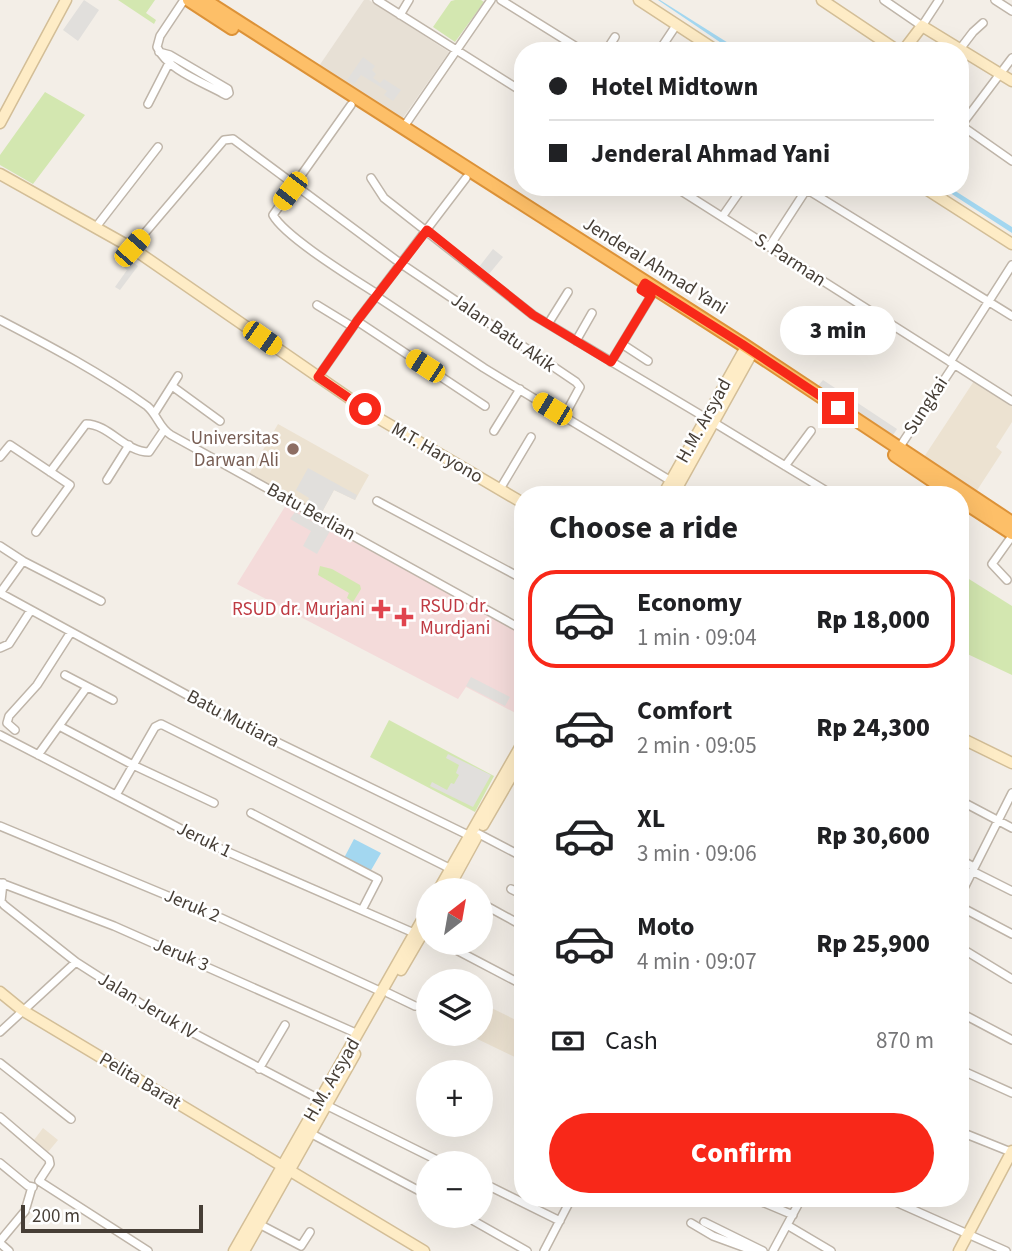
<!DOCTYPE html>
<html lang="en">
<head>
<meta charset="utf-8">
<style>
  :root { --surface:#fff; --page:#f6f6f6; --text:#202124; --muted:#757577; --line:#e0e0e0; --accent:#f82819 }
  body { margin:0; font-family:"Source Sans 3",sans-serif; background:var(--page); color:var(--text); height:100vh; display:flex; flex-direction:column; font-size:26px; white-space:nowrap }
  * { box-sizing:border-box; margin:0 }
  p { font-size:23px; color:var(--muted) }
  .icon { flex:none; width:38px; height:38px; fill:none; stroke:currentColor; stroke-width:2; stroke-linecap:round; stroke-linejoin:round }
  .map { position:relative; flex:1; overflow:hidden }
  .details { position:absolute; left:514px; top:486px; width:455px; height:721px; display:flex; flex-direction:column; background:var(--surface); border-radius:28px; box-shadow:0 7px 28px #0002 }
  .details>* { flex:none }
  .guide { position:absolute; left:514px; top:42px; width:455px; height:154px; border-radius:28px; box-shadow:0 7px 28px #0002; display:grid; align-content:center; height:154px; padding:0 35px; background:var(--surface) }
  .needle { width:46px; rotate:31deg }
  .tools { position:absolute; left:416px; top:878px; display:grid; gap:14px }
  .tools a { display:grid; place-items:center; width:77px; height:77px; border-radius:50%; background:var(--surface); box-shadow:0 7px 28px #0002; font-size:35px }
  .scale { position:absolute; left:21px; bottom:18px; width:182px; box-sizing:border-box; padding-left:7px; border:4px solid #463e36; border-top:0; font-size:19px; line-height:24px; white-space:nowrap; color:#463e36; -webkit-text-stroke:5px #fff; paint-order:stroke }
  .end { position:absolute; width:32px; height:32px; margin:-16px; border:9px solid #f82819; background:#fff; box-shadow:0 0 0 4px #fff }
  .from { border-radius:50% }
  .bubble { position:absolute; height:49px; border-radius:24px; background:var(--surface); box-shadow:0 7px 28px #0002; font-size:23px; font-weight:800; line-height:49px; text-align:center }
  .car { position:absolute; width:21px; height:42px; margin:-21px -10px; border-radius:9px; box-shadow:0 0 5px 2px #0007; background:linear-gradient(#f5c518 24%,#345 0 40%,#f5c518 0 76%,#345 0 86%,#f5c518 0) }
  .guide b { display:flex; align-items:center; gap:24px; height:66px; font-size:26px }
  .guide b+b { border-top:2px solid var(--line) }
  .guide i { width:18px; height:18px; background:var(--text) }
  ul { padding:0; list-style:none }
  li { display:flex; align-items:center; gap:21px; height:98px; margin:0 14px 10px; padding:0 21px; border:4px solid transparent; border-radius:28px }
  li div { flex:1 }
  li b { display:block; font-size:26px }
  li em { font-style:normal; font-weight:800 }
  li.current { border-color:var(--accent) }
  li>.icon { width:63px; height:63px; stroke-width:1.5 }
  h2 { padding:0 35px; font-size:32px; line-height:84px }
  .pay { display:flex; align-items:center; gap:18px; height:77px; padding:0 35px; font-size:26px }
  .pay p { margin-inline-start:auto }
  .cta { display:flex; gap:14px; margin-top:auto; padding:14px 35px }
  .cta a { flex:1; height:80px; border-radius:42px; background:var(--accent); color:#fff; font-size:28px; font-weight:800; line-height:80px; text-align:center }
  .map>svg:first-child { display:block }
  .residential { fill:#e7e0d5 }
  .education { fill:#ece2d1 }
  .medical { fill:#f4dbda }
  .green { fill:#d3e7b0 }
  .parking { fill:#e1dfdc }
  .water { fill:#a3d7f0 }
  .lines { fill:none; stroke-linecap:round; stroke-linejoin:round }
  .street-casing { stroke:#bfb5a9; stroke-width:10 }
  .secondary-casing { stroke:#d3be97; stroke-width:13 }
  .highway-casing { stroke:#dc9238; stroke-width:16 }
  .street { stroke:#fff; stroke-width:7 }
  .secondary { stroke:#feecc6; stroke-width:10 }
  .highway { stroke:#fdbf68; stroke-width:12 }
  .route { stroke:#f82819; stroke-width:9 }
  .education-dot { fill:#8d6e63; stroke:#fff; stroke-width:2.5 }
  .health-dot { fill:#e0444e; stroke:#fff; stroke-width:2.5 }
  .labels { text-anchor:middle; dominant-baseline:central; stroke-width:5; stroke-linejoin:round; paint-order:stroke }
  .street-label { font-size:19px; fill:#463e36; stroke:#fff }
  .education-label { font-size:19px; fill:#785e54; stroke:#fff; text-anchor:end }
  .health-label { font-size:19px; fill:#be3a42; stroke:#fff; text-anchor:start }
</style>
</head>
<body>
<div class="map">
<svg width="1012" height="1251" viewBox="0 0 1012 1251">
  <rect width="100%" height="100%" fill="#f3eee7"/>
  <path class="residential" d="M364,0H369L449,52L400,122L317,69Z"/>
  <path class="education" d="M974,381L1012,406V422L996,447L1002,452L974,495L922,460Z
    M278,424L369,475L355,500L334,490L321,514L249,474Z
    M481,1003L518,1021L523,1011V1061L467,1034H481Z
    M43,1128L58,1140L48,1152L34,1140Z"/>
  <path class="medical" d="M286,505L523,634V717L466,687L458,699L237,584Z"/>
  <path class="green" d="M118,0H155L146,13L156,20L154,24Z
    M455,0H481L484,2L455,42L433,27L451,1Z
    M45,92L85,115L33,184L0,165V155Z
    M320,566L332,569L360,585L361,589L353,602L347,598L349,593L318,575Z
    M961,574L1012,606V675L961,651Z
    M389,720L494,776L475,812L370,757Z"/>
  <path class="parking" d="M84,0L99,10L78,41L63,30Z
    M363,57L375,66L372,70L376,74L373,78L380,83L384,79L401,90L393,101L384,95L387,91L361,75L354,84L347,80Z
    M493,249L503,257L489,274L479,267Z
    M126,257L138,266L120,290L115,287L127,270L120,264Z
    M823,380L897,429L893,435L818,386Z
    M308,468L357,495L355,500L334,490L321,514L306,505L309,498L296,490Z
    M295,512L330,531L317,554L303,546L311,531L290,519Z
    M471,677L510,697L505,706L466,686Z
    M448,754L491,775L473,807L430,786L432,782L447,790L451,783L454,784L459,775L456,773L459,765L446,758Z"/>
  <path class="water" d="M658,0H660L741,51H733Z
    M941,187H949L1012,227V233Z
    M354,839L381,853L370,872L344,858Z"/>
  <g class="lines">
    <defs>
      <path id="street" d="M377,0L523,92
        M501,0L583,51
        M884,0L922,26L939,0
        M995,0L1012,11
        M400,15L409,0
        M960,49L973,32L983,23
        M606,51L615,37
        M659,51L677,24
        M159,52L170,55L228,89L229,93L226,95L222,93C200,81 168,70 157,47L160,36L184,0
        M1012,58L963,123L965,128L1012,161
        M148,104L170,61
        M351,105L273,215C285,237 354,279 377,294
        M403,128L491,0
        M371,178L384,198L533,315L706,418
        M675,187L1012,401
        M803,187L1012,316
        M722,217L743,187
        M96,227L158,147
        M769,247L808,187
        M132,248L224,140L233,139L400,263L576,382L580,387L567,411L568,419L671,481
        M376,296L484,368L568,419
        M317,305L353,327
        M0,320C50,346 101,373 147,406C157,414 159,428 171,435L523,630
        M357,321L485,406
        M548,324L568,292
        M576,341L592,313
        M622,344L648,361
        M611,362L651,296
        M950,362L1012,265
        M318,377L357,321L466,178
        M172,386L220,421
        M154,414L178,376
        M713,422L833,495
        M494,431L520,389
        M899,448L954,365
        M0,457L10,445L70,485L36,532
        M785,466L811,431
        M50,472L86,424C109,424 125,452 149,452L164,430
        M107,480L129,445
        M500,489L531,437
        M929,495L935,483
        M377,501L523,579
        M0,546L23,561
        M1007,580L992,564L1012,536
        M101,601L23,561L0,593L244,726L470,836
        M0,648L9,644L31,610
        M65,675L113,700
        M59,726L133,765L214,803
        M15,730L7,723L9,716L37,685L71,632
        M0,735L212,845L414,933
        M38,755L87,687
        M116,795L155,727L161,724L451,869
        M961,801L1012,828
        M251,813L378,879L362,910
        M0,826L221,918L382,992
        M479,834L523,857
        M961,860L974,867
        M972,871L1012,891
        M1,883L114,926L358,1034
        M3,883L1,901L4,905L76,962L157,1014L321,1100
        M511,889L523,895
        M961,894L1012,793
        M481,903L523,926
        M961,907L1012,934
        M443,943L523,985
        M961,948L1012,979
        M388,993L415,1006
        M961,1013L1012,1040
        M0,1032L76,962
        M0,1063L71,1119
        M259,1069L285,1025
        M961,1070L1012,1093
        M326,1105L445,1164
        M0,1117L49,1159L50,1164L39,1181L148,1251
        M961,1132L1011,1152
        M310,1133L429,1196
        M0,1163L28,1186L33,1187
        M481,1182L560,1221
        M755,1199L793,1215
        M889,1199L1006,1251
        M465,1216L527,1251
        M704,1222L763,1251
        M691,1223L713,1236L754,1251
        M259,1224L301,1246L310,1232
        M787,1225L831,1251
        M0,1241L25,1211L32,1187
        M0,1243L9,1251
        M544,1251L571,1199
        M773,1251L801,1199"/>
      <path id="secondary" d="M639,0L717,51
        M822,0L898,51
        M903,51L922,26L1012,81
        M0,123L66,0
        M0,174L132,248L378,418L523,503
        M923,187L1012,244
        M663,495L746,347
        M673,495L753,351
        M961,738L1012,763
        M483,825L523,756
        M438,891L523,742
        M447,891L476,838
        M401,970L429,922
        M0,992L22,1010L424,1251
        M234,1251L429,908
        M244,1251L355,1054
        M959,1251L1012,1151"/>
      <path id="highway" d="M189,0L232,28
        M204,0L742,344L1012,523
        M895,455L954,495
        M961,500L1012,533"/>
    </defs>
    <use href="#street" class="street-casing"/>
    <use href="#secondary" class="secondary-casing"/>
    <use href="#highway" class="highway-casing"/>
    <use href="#street" class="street"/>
    <use href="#secondary" class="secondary"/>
    <use href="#highway" class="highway"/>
  </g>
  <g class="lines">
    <path class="route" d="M365,409L318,377L357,321L427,230L533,315L611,362L651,296L641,290L645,283L742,344L838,408"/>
  </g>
  <circle class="education-dot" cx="293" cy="449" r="7"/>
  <g class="health-dot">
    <path d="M377.5 598.5h7v7h7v7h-7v7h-7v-7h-7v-7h7z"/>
    <path d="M400.5 606.5h7v7h7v7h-7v7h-7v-7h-7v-7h7z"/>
  </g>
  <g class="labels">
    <g class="street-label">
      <text transform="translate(790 260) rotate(33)">S. Parman</text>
      <text transform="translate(655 266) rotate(32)">Jenderal Ahmad Yani</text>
      <text transform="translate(503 333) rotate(35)">Jalan Batu Akik</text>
      <text transform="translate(926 406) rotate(-57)">Sungkai</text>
      <text transform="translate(704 421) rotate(-61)">H.M. Arsyad</text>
      <text transform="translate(437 453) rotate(30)">M.T. Haryono</text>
      <text transform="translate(311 512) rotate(29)">Batu Berlian</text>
      <text transform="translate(233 719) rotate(28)">Batu Mutiara</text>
      <text transform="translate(204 840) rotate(26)">Jeruk 1</text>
      <text transform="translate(192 906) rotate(23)">Jeruk 2</text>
      <text transform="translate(181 955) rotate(23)">Jeruk 3</text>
      <text transform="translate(147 1006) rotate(31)">Jalan Jeruk IV</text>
      <text transform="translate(332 1080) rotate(-60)">H.M. Arsyad</text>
      <text transform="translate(140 1081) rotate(31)">Pelita Barat</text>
    </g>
    <g class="education-label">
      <text x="279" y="438">Universitas<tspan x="279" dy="22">Darwan Ali</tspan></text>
    </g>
    <g class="health-label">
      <text x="420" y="606">RSUD dr.<tspan x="420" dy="22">Murdjani</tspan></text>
      <text x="365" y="609" text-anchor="end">RSUD dr. Murjani</text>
    </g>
  </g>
</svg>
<div class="tools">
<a><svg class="needle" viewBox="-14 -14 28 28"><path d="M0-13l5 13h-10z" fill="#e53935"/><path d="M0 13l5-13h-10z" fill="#757577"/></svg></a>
<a><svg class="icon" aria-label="layers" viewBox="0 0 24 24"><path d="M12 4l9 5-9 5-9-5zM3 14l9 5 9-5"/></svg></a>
<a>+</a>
<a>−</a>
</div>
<div class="scale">200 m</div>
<i class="end from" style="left:365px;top:409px"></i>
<i class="end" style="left:838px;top:408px"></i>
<div class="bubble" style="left:780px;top:306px;width:116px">3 min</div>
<i class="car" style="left:290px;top:191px;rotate:217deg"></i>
<i class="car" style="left:132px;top:248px;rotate:41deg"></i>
<i class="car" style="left:262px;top:338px;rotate:125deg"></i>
<i class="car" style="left:425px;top:366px;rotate:303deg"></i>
<i class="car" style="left:552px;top:409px;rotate:301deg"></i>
<div class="guide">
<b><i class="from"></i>Hotel Midtown</b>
<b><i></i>Jenderal Ahmad Yani</b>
</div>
<section class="details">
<h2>Choose a ride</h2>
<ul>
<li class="current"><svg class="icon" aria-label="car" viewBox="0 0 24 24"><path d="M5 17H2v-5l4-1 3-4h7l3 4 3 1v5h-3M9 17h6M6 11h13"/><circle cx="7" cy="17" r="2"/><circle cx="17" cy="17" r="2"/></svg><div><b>Economy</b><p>1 min · 09:04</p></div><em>Rp 18,000</em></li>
<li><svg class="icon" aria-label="car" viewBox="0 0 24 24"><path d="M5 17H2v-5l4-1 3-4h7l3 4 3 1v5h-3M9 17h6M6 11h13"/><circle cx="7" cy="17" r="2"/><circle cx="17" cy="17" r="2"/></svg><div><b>Comfort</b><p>2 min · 09:05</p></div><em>Rp 24,300</em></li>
<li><svg class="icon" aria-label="car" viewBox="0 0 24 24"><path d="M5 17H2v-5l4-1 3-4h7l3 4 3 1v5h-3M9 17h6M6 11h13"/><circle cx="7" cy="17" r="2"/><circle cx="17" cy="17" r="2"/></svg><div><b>XL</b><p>3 min · 09:06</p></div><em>Rp 30,600</em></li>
<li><svg class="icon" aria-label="car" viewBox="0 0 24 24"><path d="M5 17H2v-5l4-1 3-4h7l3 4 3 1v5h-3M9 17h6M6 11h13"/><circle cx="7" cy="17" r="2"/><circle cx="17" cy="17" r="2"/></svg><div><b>Moto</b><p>4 min · 09:07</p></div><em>Rp 25,900</em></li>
</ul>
<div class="pay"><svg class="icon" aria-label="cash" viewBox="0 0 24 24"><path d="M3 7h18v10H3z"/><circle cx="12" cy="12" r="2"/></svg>Cash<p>870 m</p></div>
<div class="cta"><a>Confirm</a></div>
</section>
</div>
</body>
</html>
